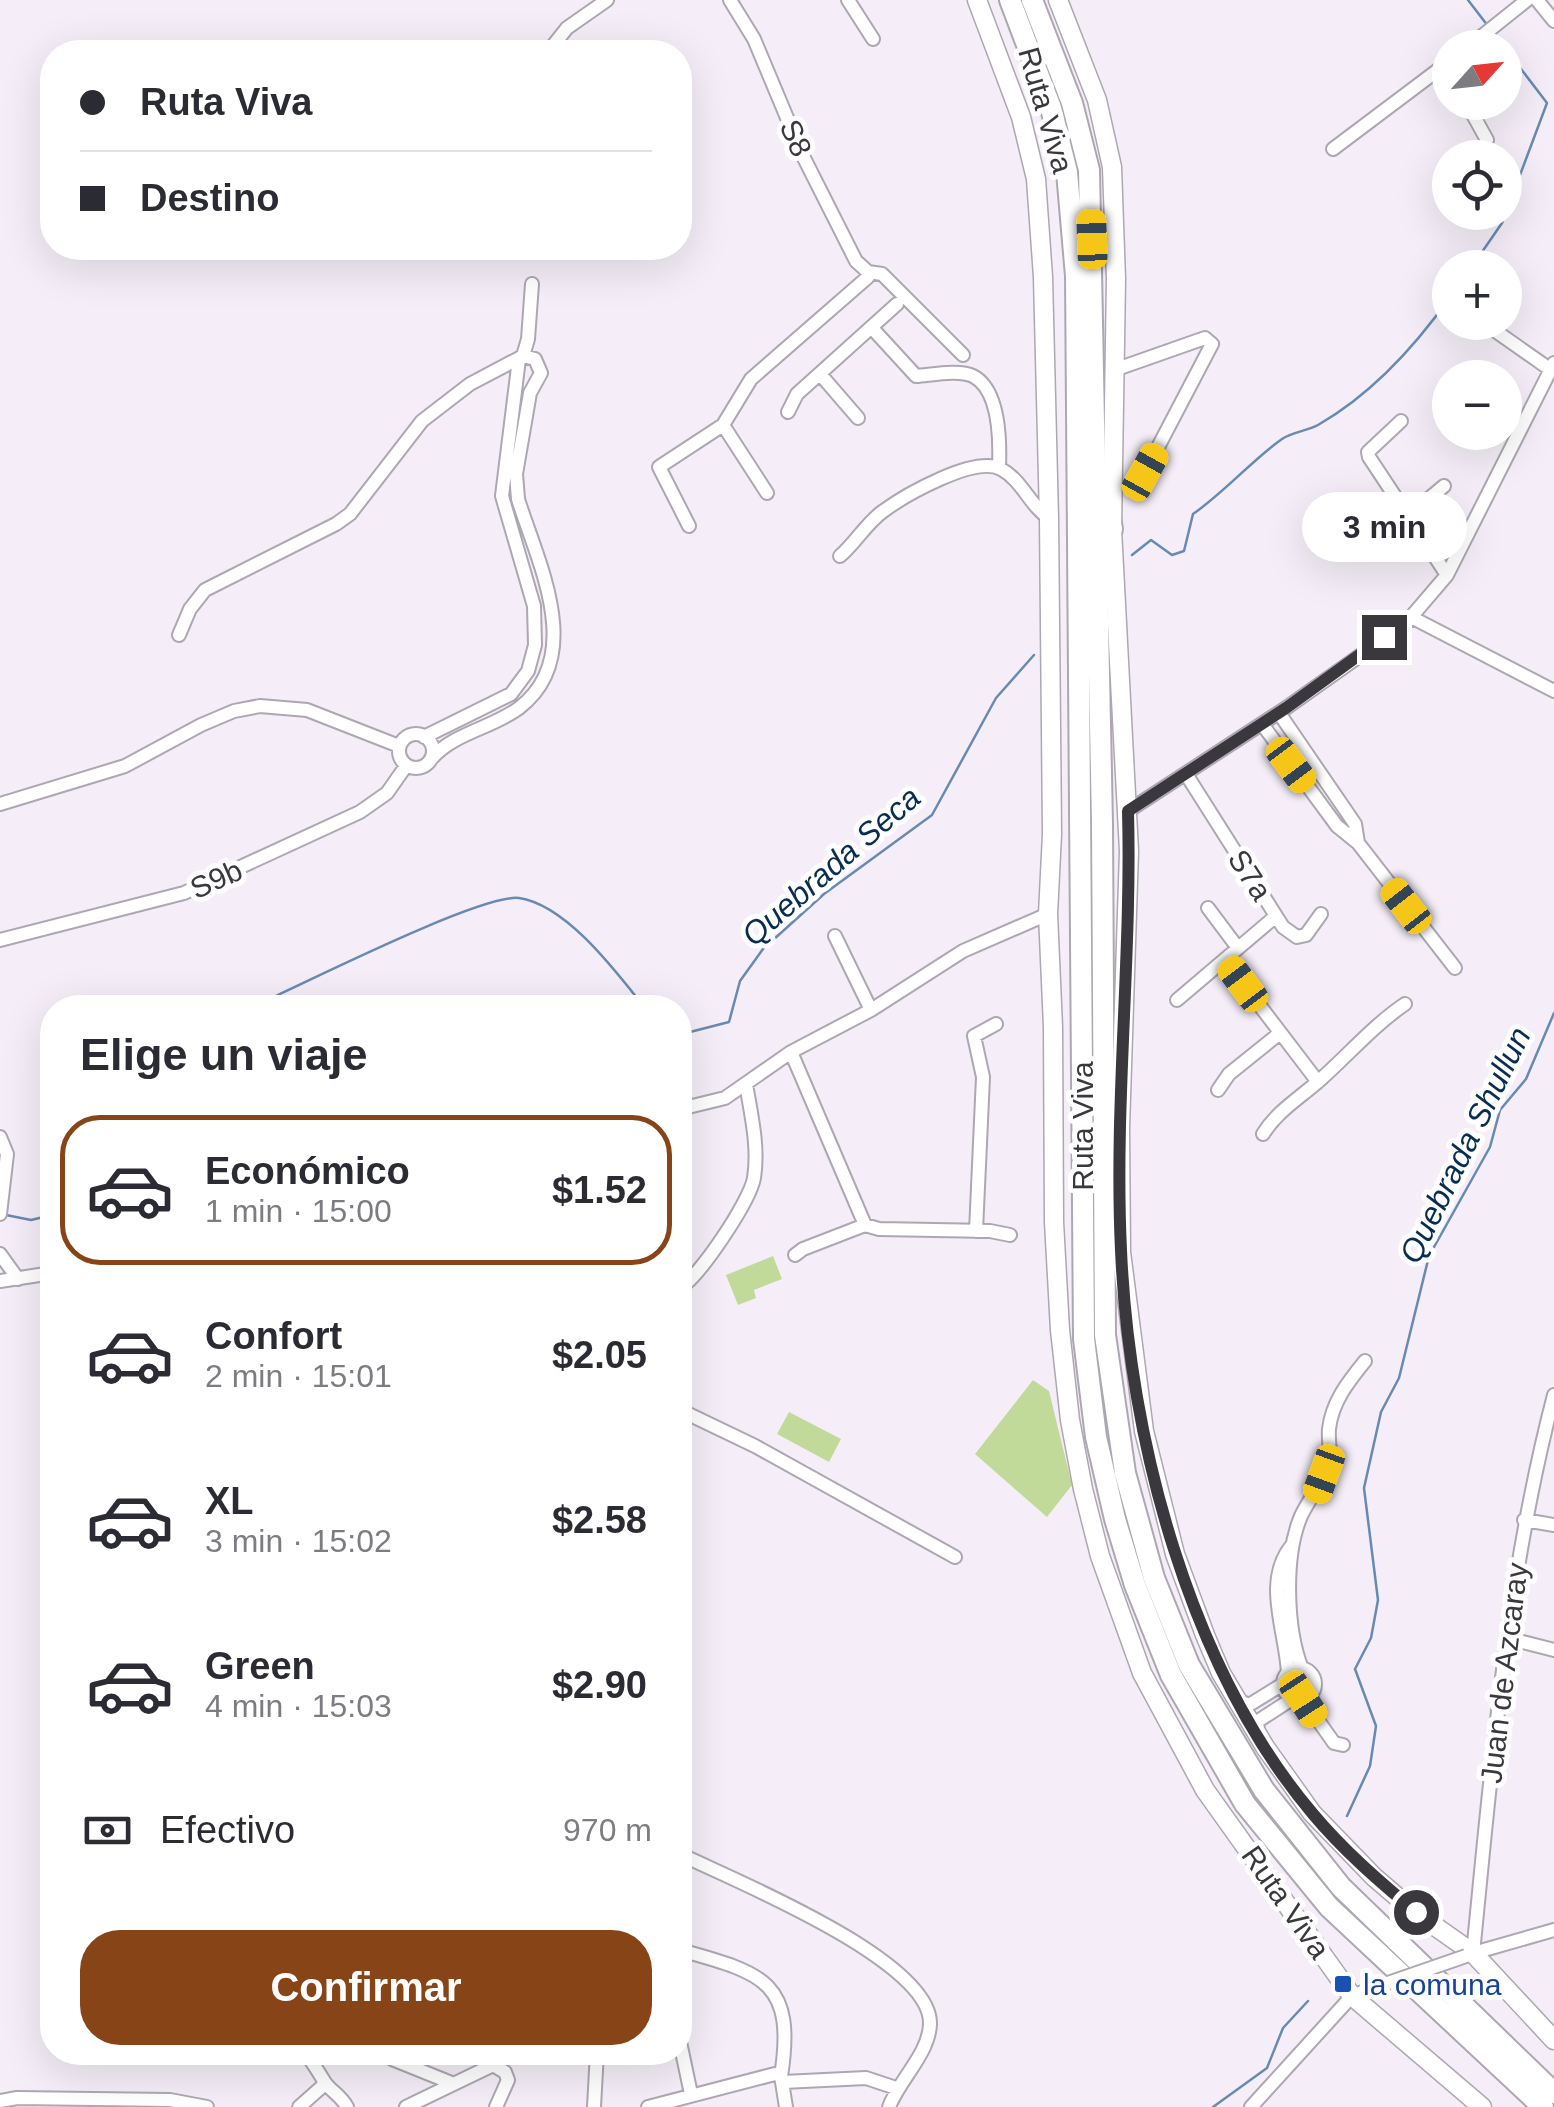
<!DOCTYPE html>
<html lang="es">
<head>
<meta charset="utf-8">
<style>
  :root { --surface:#fff; --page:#f2f2f3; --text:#2b2b33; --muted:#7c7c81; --line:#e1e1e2; --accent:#874416 }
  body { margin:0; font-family:Helvetica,sans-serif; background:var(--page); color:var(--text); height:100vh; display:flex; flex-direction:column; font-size:38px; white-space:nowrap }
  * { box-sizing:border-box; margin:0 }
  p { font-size:32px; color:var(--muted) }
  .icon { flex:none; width:55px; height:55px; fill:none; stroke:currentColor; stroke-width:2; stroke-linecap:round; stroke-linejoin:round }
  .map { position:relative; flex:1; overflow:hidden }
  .sheet { position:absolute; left:40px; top:995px; width:652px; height:1070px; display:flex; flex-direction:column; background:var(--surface); border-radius:40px; box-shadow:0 10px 40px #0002 }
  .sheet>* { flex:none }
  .guide { position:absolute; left:40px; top:40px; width:652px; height:220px; border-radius:40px; box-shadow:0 10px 40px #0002; display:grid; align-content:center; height:220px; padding:0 40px; background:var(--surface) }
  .needle { width:65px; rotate:63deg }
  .controls { position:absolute; left:1432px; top:30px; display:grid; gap:20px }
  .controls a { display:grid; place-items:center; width:90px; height:90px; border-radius:50%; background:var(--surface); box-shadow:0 10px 40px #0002; font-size:50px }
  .end { position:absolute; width:45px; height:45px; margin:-22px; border:12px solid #3a383c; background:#fff; box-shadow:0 0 0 5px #fff }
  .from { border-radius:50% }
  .bubble { position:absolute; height:70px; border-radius:35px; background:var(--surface); box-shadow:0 10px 40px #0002; font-size:32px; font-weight:700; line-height:70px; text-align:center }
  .car { position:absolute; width:30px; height:60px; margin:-30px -15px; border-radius:12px; box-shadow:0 0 8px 2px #0007; background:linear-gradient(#f5c518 24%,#345 0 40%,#f5c518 0 76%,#345 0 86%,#f5c518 0) }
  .guide b { display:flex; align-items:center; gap:35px; height:95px; font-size:38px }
  .guide b+b { border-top:2px solid var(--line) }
  .guide i { width:25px; height:25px; background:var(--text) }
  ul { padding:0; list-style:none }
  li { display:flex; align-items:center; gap:30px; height:150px; margin:0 20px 15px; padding:0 20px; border:5px solid transparent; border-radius:40px }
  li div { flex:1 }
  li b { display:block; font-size:38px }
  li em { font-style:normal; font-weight:700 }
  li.current { border-color:var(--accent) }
  li>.icon { width:90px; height:90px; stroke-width:1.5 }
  h2 { padding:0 40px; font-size:45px; line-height:120px }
  .pay { display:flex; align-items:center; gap:25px; height:110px; padding:0 40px; font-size:38px }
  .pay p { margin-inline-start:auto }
  .button { display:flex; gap:20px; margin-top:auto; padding:20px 40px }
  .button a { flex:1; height:115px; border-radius:40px; background:var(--accent); color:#fff; font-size:40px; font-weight:700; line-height:115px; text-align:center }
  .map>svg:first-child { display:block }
  .green { fill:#c2da99 }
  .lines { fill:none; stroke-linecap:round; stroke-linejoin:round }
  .stream { stroke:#688ab2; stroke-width:2.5 }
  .minor-casing { stroke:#ada7b1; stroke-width:16 }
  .major-casing { stroke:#ada7b1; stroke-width:21 }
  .highway-casing { stroke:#ada7b1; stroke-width:24 }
  .minor { stroke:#fff; stroke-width:12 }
  .major { stroke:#fff; stroke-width:18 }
  .highway { stroke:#fff; stroke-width:20 }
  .minor-bridge-casing { stroke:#ada7b1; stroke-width:16; stroke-linecap:butt }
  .minor-bridge { stroke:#fff; stroke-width:12 }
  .route { stroke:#3a383c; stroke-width:12 }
  .transit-dot { fill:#1a4fb4; stroke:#fefefe; stroke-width:4 }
  .labels { text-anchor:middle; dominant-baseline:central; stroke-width:10; stroke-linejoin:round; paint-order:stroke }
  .street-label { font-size:30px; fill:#3a383c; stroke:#fefefe }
  .transit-label { font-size:30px; fill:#164399; stroke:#fefefe; text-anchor:start }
  .water-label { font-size:32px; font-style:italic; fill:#092d50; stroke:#fefefe }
</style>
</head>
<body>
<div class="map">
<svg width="1554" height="2107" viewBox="0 0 1554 2107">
  <rect width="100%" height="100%" fill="#f5eef8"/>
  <path class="green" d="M773,1256L782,1279L754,1290L756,1298L738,1305L726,1275Z
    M1033,1380L1049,1391L1072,1485L1047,1517L975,1454Z
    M789,1412L841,1439L829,1462L777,1434Z"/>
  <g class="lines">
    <path class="stream" d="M1468,0L1488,26
      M1493,33L1503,46
      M1471,268L1502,223L1547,103L1505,48
      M1132,555L1151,540L1172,555L1184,551L1193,514C1225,492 1252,460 1282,439C1292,432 1307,431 1318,425C1372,394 1414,348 1450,297
      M234,1008L269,999C313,979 482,894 519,898C567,905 617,973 645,1008
      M680,1027L690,1032L729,1022L740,981L763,949L824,894L932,815L996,698L1034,655
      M6,1215L31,1220L52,1215
      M1347,1816L1370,1766L1376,1726L1355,1669L1371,1638L1378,1600L1364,1488L1381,1412L1399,1378L1429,1256L1490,1147L1500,1110L1526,1079L1554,1013
      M1213,2107L1267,2068L1283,2028L1308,2001"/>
    <defs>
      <path id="minor" d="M730,0L754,39L803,156L856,261L868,272L882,274L963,355
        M848,0L873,39
        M1537,0L1554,21
        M1467,48L1527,0
        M548,52L567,28L607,0
        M1466,102L1487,140
        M1333,149L1450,61
        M1487,325L1551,370
        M872,328L916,376C931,375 959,369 973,376C1000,390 1000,442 999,467
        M1114,370L1205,338L1212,344L1145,472
        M820,374L858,418
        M788,412L797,394L897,304
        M1401,421L1368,452L1369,457L1447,575
        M723,425L767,493
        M1407,517L1444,486
        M689,526L659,467L723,425L751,379L868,277V272
        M840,556C855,543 866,524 882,512C905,495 975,455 1001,469C1022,480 1030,506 1049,518
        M1411,617L1554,691
        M179,635L190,609L205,590L336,524L350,514L422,421L470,384L523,356L528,339L532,284
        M1279,713L1355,824L1358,843
        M1262,724L1337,826L1358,843L1455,968
        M399 751a17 17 0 1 1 34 0a17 17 0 1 1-34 0Z
        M424,737L511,694L528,671L535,645L534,606L502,496L519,359
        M432,758C454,733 492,728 519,708C587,656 537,561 518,499L516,474L530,393L541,373L535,359L523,356
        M1186,774L1283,927L1297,937L1306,935L1321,914
        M0,804L125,766L201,725L234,711L260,706L307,710L399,746
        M1128,811L1286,708L1406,623L1447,575L1554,363
        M1208,908L1238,948
        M835,936L871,1010
        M0,940L184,893L360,812L387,793L406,766
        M1225,960L1318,1082
        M1177,1000L1276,916
        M791,1052L865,1225
        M1218,1090L1229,1074L1280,1033
        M680,1109L725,1098L791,1052L871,1010L963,951L1048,914
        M1263,1134C1278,1110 1300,1098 1321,1079C1349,1054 1374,1025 1405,1004
        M0,1137L7,1154L0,1214
        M976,1231L983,1077L974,1036L996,1024
        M0,1254L18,1279
        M795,1255L803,1249L865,1225L879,1229L990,1231L1010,1235
        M0,1281L52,1273
        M680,1288C700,1276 750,1201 754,1178C759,1147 751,1114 746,1084
        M680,1410L755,1446L955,1557
        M1524,1520L1554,1525
        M1507,1638L1554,1650
        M1283 1684a16 16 0 1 1 32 0a16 16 0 1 1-32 0Z
        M1302,1669C1286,1628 1284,1556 1301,1516C1310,1497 1324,1482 1329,1460C1331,1450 1328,1440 1329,1429C1332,1402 1348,1382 1365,1361
        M1288,1673C1286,1631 1262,1581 1292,1545
        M1303,1699L1334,1743L1343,1745
        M1237,1700L1249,1705L1283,1684
        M1257,1733L1258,1721L1292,1699
        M680,1854C731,1879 932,1960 930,2024C929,2054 899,2080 889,2107
        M680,1950C763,1973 796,1981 781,2076
        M1473,1953C1492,1765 1506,1579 1554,1395
        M1470,1954L1554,1930
        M680,2042L691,2094
        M304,2052C313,2062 317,2070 324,2081C330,2091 341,2095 347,2107
        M392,2059L454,2084
        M783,2082L866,2078L896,2088
        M0,2101L17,2098L170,2100L207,2107
        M299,2107L325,2084
        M406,2107L493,2065L505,2072L508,2080L496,2107
        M594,2107L597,2052
        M648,2107L775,2074L781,2076L786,2107
        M1251,2107L1352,1996L1359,1993"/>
      <path id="major" d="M977,0L1021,117L1036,179L1043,277L1049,518L1052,834L1048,914L1053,1027L1054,1222L1060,1330L1070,1420L1083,1489L1100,1556L1142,1673L1205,1790L1352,1996L1482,2107
        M1058,0L1097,100L1112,167L1116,279L1112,529L1129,851L1120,1128L1121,1252L1144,1431L1175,1554L1205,1635L1221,1673L1265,1747L1312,1813L1374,1877L1416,1913L1473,1953L1554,2040"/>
      <path id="highway" d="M1010,0L1051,108L1067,172L1076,276L1084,1339L1096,1437L1115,1519L1135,1585L1171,1675L1245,1804L1329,1907L1543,2107
        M1032,0L1072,103L1089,170L1102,824L1105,1335L1125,1473L1154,1578L1189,1665L1264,1790L1341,1887L1554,2093
        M1106,495L1112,529"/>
    </defs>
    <use href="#minor" class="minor-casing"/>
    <use href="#major" class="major-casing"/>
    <use href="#highway" class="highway-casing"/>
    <use href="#minor" class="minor"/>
    <use href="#major" class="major"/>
    <use href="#highway" class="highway"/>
    <defs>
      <path id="minor-bridge" d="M1362,1992L1466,1956"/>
    </defs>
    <use href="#minor-bridge" class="minor-bridge-casing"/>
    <use href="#minor-bridge" class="minor-bridge"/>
  </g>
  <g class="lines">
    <path class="route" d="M1384,637L1286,708L1128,811C1132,957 1114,1103 1121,1250C1129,1438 1189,1668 1313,1814C1343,1850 1380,1882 1416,1912"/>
  </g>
  <rect class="transit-dot" x="1333" y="1974" width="20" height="20" rx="5"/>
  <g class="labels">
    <g class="street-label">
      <text transform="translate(1046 110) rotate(74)">Ruta Viva</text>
      <text transform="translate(796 138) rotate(66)">S8</text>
      <text transform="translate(1250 875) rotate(57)">S7a</text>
      <text transform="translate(216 879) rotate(-24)">S9b</text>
      <text transform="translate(1082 1126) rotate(-90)">Ruta Viva</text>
      <text transform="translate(1504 1673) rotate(-83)">Juan de Azcaray</text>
      <text transform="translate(1286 1902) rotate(55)">Ruta Viva</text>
    </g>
    <g class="transit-label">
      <text x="1363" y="1984">la comuna</text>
    </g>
    <g class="water-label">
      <text transform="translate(831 866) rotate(-41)">Quebrada Seca</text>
      <text transform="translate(1465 1145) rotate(-64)">Quebrada Shullun</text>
    </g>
  </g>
</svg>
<div class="controls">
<a><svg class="needle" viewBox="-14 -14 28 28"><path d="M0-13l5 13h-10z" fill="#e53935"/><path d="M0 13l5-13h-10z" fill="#7c7c81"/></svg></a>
<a><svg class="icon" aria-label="locate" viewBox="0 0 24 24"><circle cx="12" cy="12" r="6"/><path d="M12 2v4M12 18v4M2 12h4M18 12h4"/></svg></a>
<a>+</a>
<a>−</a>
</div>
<i class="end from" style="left:1416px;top:1912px"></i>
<i class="end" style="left:1384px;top:637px"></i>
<div class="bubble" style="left:1302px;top:492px;width:165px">3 min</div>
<i class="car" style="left:1092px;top:239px;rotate:358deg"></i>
<i class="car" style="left:1145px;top:472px;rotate:29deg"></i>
<i class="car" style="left:1291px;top:765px;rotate:143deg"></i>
<i class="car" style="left:1406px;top:906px;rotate:322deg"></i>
<i class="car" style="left:1243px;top:984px;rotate:323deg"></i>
<i class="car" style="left:1324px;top:1474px;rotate:200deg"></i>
<i class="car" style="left:1303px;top:1699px;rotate:147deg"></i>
<div class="guide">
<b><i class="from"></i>Ruta Viva</b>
<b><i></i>Destino</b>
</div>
<section class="sheet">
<h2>Elige un viaje</h2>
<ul>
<li class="current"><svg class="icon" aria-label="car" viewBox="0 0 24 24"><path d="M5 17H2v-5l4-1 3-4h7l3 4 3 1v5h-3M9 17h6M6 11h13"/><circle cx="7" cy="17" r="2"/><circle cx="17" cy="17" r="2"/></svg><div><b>Económico</b><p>1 min · 15:00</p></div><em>$1.52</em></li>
<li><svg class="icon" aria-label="car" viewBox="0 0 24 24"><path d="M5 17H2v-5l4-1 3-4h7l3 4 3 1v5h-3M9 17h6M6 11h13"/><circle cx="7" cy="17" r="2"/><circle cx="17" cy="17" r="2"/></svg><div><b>Confort</b><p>2 min · 15:01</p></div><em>$2.05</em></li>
<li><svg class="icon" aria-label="car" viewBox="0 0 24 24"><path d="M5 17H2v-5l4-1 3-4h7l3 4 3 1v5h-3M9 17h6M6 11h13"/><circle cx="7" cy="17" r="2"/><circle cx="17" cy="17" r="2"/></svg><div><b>XL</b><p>3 min · 15:02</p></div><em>$2.58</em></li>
<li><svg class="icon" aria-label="car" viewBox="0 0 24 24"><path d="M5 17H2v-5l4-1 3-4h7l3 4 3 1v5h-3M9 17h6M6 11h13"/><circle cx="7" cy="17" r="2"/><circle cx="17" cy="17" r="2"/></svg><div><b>Green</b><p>4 min · 15:03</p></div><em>$2.90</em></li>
</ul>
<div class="pay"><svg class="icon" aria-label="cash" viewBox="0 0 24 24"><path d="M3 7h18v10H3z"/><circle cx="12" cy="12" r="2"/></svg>Efectivo<p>970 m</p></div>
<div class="button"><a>Confirmar</a></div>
</section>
</div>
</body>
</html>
